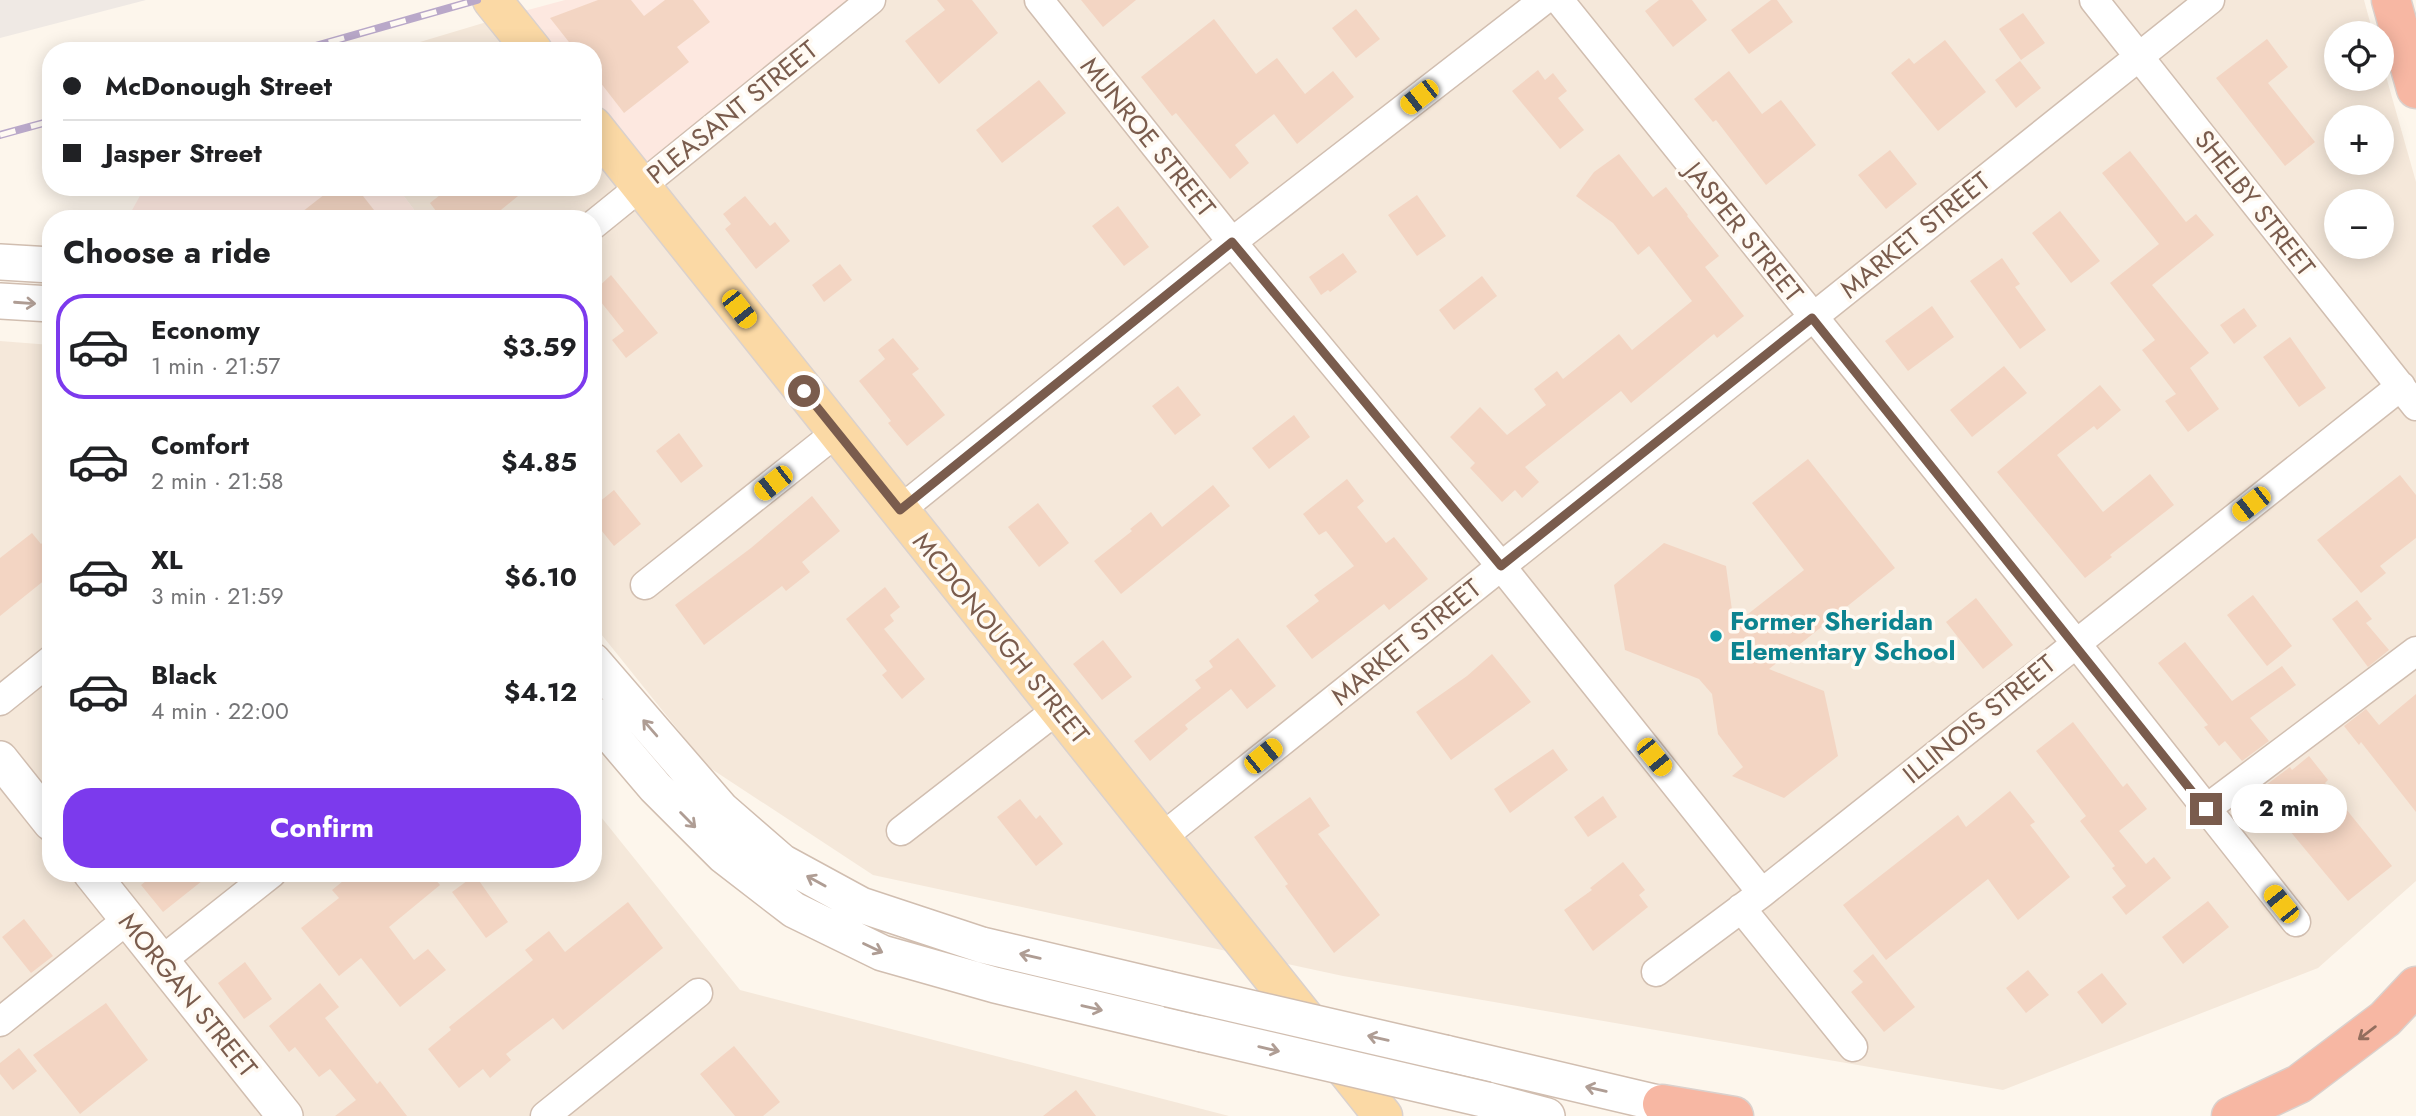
<!DOCTYPE html>
<html lang="en">
<head>
<meta charset="utf-8">
<style>
  :root { --surface:#fff; --page:#f2f2f2; --text:#202124; --muted:#757577; --line:#e0e0e0; --accent:#7c3aed }
  body { margin:0; font-family:Jost,sans-serif; background:var(--page); color:var(--text); height:100vh; display:flex; flex-direction:column; font-size:26px; white-space:nowrap }
  * { box-sizing:border-box; margin:0 }
  p { font-size:23px; color:var(--muted) }
  .icon { flex:none; width:38px; height:38px; fill:none; stroke:currentColor; stroke-width:2; stroke-linecap:round; stroke-linejoin:round }
  .map { position:relative; flex:1; overflow:hidden }
  .drawer { position:absolute; left:42px; top:210px; width:560px; height:672px; display:flex; flex-direction:column; background:var(--surface); border-radius:28px; box-shadow:0 4px 18px #0003 }
  .drawer>* { flex:none }
  .top-card { position:absolute; left:42px; top:42px; width:560px; height:154px; border-radius:28px; box-shadow:0 4px 18px #0003; display:grid; align-content:center; height:154px; padding:0 21px; background:var(--surface) }
  .controls { position:absolute; left:2324px; top:21px; display:grid; gap:14px }
  .controls a { display:grid; place-items:center; width:70px; height:70px; border-radius:50%; background:var(--surface); box-shadow:0 4px 18px #0003; font-size:35px }
  .end { position:absolute; width:32px; height:32px; margin:-16px; border:9px solid #7a5c4d; background:#fff; box-shadow:0 0 0 4px #fff }
  .from { border-radius:50% }
  .bubble { position:absolute; height:49px; border-radius:24px; background:var(--surface); box-shadow:0 4px 18px #0003; font-size:23px; font-weight:700; line-height:49px; text-align:center }
  .car { position:absolute; width:21px; height:42px; margin:-21px -10px; border-radius:9px; box-shadow:0 0 5px 2px #0007; background:linear-gradient(#f5c518 24%,#345 0 40%,#f5c518 0 76%,#345 0 86%,#f5c518 0) }
  .top-card b { display:flex; align-items:center; gap:24px; height:66px; font-size:26px }
  .top-card b+b { border-top:2px solid var(--line) }
  .top-card i { width:18px; height:18px; background:var(--text) }
  ul { padding:0; list-style:none }
  li { display:flex; align-items:center; gap:21px; height:105px; margin:0 14px 10px; padding:0 7px; border:4px solid transparent; border-radius:28px }
  li div { flex:1 }
  li b { display:block; font-size:26px }
  li em { font-style:normal; font-weight:700 }
  li.current { border-color:var(--accent) }
  li>.icon { width:63px; height:63px; stroke-width:1.5 }
  h2 { padding:0 21px; font-size:32px; line-height:84px }
  .button { display:flex; gap:14px; margin-top:auto; padding:14px 21px }
  .button a { flex:1; height:80px; border-radius:28px; background:var(--accent); color:#fff; font-size:28px; font-weight:700; line-height:80px; text-align:center }
  .map>svg:first-child { display:block }
  .residential { fill:#f5e8da; fill-rule:evenodd }
  .commercial { fill:#fde8e0 }
  .industrial { fill:#efe9e4 }
  .building { fill:#f3d5c3 }
  .lines { fill:none; stroke-linecap:round; stroke-linejoin:round }
  .minor-casing { stroke:#d1beb0; stroke-width:31 }
  .tertiary-casing { stroke:#d1beb0; stroke-width:38 }
  .primary-casing { stroke:#dad1cd; stroke-width:41 }
  .motorway-casing { stroke:#dad1cd; stroke-width:41 }
  .minor { stroke:#fff; stroke-width:28 }
  .tertiary { stroke:#fff; stroke-width:35 }
  .primary { stroke:#fbd9a5; stroke-width:38 }
  .motorway { stroke:#f7b7a3; stroke-width:38 }
  .rail-casing { stroke:#b9a8c9; stroke-width:8 }
  .rail { stroke:#fffaf3; stroke-width:5; stroke-dasharray:16; stroke-linecap:butt }
  .tertiary-bridge-casing { stroke:#d1beb0; stroke-width:38; stroke-linecap:butt }
  .tertiary-bridge { stroke:#fff; stroke-width:35 }
  .oneway { stroke:#af9d94 }
  .oneway2 { stroke:#936e5e }
  .route { stroke:#7a5c4d; stroke-width:9 }
  .culture-dot { fill:#0f9aa8; stroke:#fffaf3; stroke-width:2.5 }
  .labels { text-anchor:middle; dominant-baseline:central; stroke-width:7; stroke-linejoin:round; paint-order:stroke }
  .street-label { font-size:26px; fill:#7a5c4d; stroke:#fffaf3 }
  .culture-label { font-size:26px; font-weight:bold; fill:#0d838f; stroke:#fffaf3; text-anchor:start }
</style>
</head>
<body>
<div class="map">
<svg width="2416" height="1116" viewBox="0 0 2416 1116">
  <rect width="100%" height="100%" fill="#fdf6ec"/>
  <path class="residential" d="M859,0H2364L2373,33H2336V79H2382V62L2416,182V881L2318,968L2003,1090L1343,976L873,875L707,766L593,624V219H421L397,187H593V111ZM2336,117H2382V163H2336ZM2336,201H2382V247H2336Z
    M513,14L544,51H390Z
    M0,341L51,345V873H593V807L740,990L1229,1116H0Z"/>
  <path class="commercial" d="M565,0H859L644,173L593,111V51H544L513,14Z
    M145,187H397L421,219H127Z"/>
  <path class="industrial" d="M0,0H146L0,38Z"/>
  <path class="building" d="M598,0H631L644,16L665,0H693L710,22L677,47L689,62L624,113L593,73V51H576L550,18Z
    M937,0H972L998,33L939,84L905,41L945,10Z
    M1081,0H1136L1103,27Z
    M1659,0H1692L1707,20L1673,47L1645,11Z
    M1771,0H1777L1793,22L1749,54L1731,30Z
    M1356,9L1380,39L1356,58L1332,28Z
    M2023,13L2045,43L2021,60L1999,29Z
    M1214,19L1256,74L1277,58L1305,94L1333,71L1354,97L1297,144L1274,114L1235,145L1249,163L1230,179L1176,113L1172,116L1141,77Z
    M2267,39L2288,67L2268,83L2315,142L2285,166L2216,78Z
    M1945,40L1986,92L1938,131L1891,73L1909,58L1914,64Z
    M2020,61L2041,88L2016,108L1995,80Z
    M1538,70L1545,80L1553,73L1567,91L1558,98L1584,130L1560,149L1512,91Z
    M1729,71L1762,114L1781,100L1816,145L1766,185L1716,120L1713,122L1694,99Z
    M1039,80L1066,113L1002,163L976,130Z
    M1890,150L1917,184L1886,209L1858,175Z
    M2130,151L2186,222L2196,214L2214,235L2152,285L2209,353L2190,368L2219,409L2188,432L2165,401L2176,394L2142,350L2155,340L2110,283L2159,244L2102,173Z
    M1619,154L1653,197L1666,187L1688,215L1687,216L1719,256L1705,267L1744,316L1717,338L1714,334L1631,403L1621,391L1525,467L1539,482L1522,498L1515,490L1502,502L1470,468L1475,463L1450,437L1480,407L1507,435L1546,405L1534,389L1557,371L1563,379L1619,334L1632,350L1692,301L1649,246L1638,255L1613,223L1576,196L1594,172Z
    M334,187H356L381,219H293Z
    M450,187H529L490,219H442L430,203Z
    M1417,195L1446,236L1417,256L1388,215Z
    M745,196L770,226L775,222L790,241L756,269L725,229L731,224L723,214Z
    M1118,206L1149,247L1124,266L1092,226Z
    M2060,211L2100,261L2071,283L2032,233Z
    M1343,253L1357,272L1330,292L1328,290L1321,295L1309,277Z
    M2002,258L2020,284L2015,287L2046,330L2020,349L1970,281Z
    M840,264L852,280L824,302L812,285Z
    M611,275L658,333L626,358L612,340L624,331L593,292Z
    M1482,276L1497,296L1454,330L1439,310Z
    M1932,306L1954,337L1908,371L1885,341Z
    M2244,308L2257,326L2234,344L2220,325Z
    M2290,337L2326,388L2299,407L2263,357Z
    M893,338L919,369L912,374L945,415L907,446L888,423L891,421L859,381L885,359L878,350Z
    M2004,366L2027,393L1972,437L1950,410Z
    M2100,385L2121,410L2097,430L2094,426L2057,455L2103,512L2150,474L2174,505L2110,555L2112,557L2085,578L1997,472Z
    M1178,386L1201,415L1175,435L1152,406Z
    M1294,415L1310,437L1269,469L1252,448Z
    M679,433L703,466L681,483L656,451Z
    M1808,459L1895,568L1769,669L1824,691L1838,756L1784,798L1732,776L1743,767L1718,734L1712,694L1699,679L1625,650L1614,585L1664,543L1726,566L1734,625L1804,570L1752,503Z
    M2400,475L2416,495V538L2380,566L2386,573L2361,593L2317,540Z
    M1347,479L1364,501L1357,507L1386,543L1394,537L1428,579L1389,610L1384,604L1312,659L1286,626L1319,601L1314,595L1354,566L1326,531L1319,535L1303,514Z
    M1213,485L1230,506L1121,594L1094,561L1132,531L1130,529L1151,512L1162,527Z
    M614,490L641,524L614,546L593,520V507Z
    M812,496L840,531L802,562L810,572L786,591L782,586L704,645L675,605L751,548Z
    M1038,503L1069,543L1039,567L1008,527Z
    M32,533L41,544L51,536V575L0,616V558Z
    M885,587L900,607L890,615L894,621L884,629L925,679L902,699L882,675L887,671L846,619Z
    M2253,595L2292,646L2267,666L2227,615Z
    M1976,598L2013,645L1983,669L1946,622Z
    M2357,600L2372,619L2366,623L2389,650L2368,667L2332,619Z
    M1238,638L1276,686L1247,709L1231,689L1185,725L1188,729L1150,761L1134,741L1201,688L1195,680L1213,667L1209,661Z
    M1103,640L1132,677L1102,700L1073,664Z
    M2185,642L2232,701L2282,666L2296,685L2250,718L2269,741L2242,761L2225,741L2219,746L2204,727L2208,725L2158,663Z
    M1492,654L1531,702L1451,760L1416,712L1467,676Z
    M2416,694V812L2361,742L2359,745L2344,726L2366,709L2379,725Z
    M2073,722L2123,787L2127,783L2147,809L2119,831L2146,864L2154,857L2171,878L2126,915L2112,897L2126,886L2112,868L2115,866L2080,821L2086,816L2036,751Z
    M1553,749L1568,770L1510,813L1494,789Z
    M2309,756L2328,780L2325,783L2392,866L2348,901L2260,795L2265,791L2262,788L2290,767L2292,770Z
    M2010,791L2035,822L2030,825L2070,877L2018,920L1988,879L1886,960L1843,905L1958,815L1966,827Z
    M1603,796L1617,817L1588,837L1574,817Z
    M1310,797L1330,826L1318,834L1380,915L1334,953L1285,886L1288,884L1254,837Z
    M1020,799L1036,819L1040,815L1063,844L1036,866L997,817Z
    M1623,862L1645,890L1639,895L1648,907L1593,951L1564,910L1592,890L1590,888Z
    M156,873H212L163,912L141,885Z
    M353,873H430L440,885L389,927L414,960L428,949L446,970L400,1007L361,958L339,976L301,928L339,898L332,890Z
    M475,875L508,922L486,938L452,892Z
    M2208,901L2229,927L2183,964L2162,937Z
    M628,902L663,948L563,1030L553,1018L506,1054L511,1060L490,1078L483,1069L459,1088L428,1049L451,1030L449,1027L533,960L525,950L549,931L565,952Z
    M24,919L53,956L31,973L2,937Z
    M1873,954L1915,1007L1884,1032L1851,992L1863,982L1853,971Z
    M245,962L272,999L244,1019L218,983Z
    M2028,970L2049,995L2026,1013L2006,988Z
    M2102,973L2127,1004L2102,1024L2077,992Z
    M320,983L339,1007L325,1018L377,1084L380,1081L407,1116H335L356,1100L330,1069L319,1077L295,1047L289,1052L269,1026Z
    M106,1003L148,1060L80,1114L33,1055Z
    M734,1046L780,1102L763,1116H735L700,1074Z
    M19,1048L37,1071L13,1090L0,1074V1063Z
    M1076,1090L1096,1116H1043Z"/>
  <g class="lines">
    <defs>
      <path id="minor" d="M1039,0L1232,242L1501,566L1762,893
        M1559,0L2075,642L2296,922
        M2094,0L2416,406
        M593,225L871,0
        M900,510L1232,242L1544,0
        M645,585L837,432
        M0,701L51,660
        M2206,809L2416,651
        M901,831L1058,709
        M1161,838L2210,0
        M1741,908L1853,1047
        M161,961L272,873
        M1656,972L1762,893L2401,386
        M0,1022L128,919
        M545,1116L698,993"/>
      <path id="tertiary" d="M0,262L51,265
        M0,301L51,304
        M593,661L721,809L782,862L861,905L982,945L1168,989
        M593,714L655,787L724,856L794,910L882,953L995,985L1202,1034
        M0,759L51,823
        M91,873L285,1116
        M1445,1053L1662,1104L1690,1115
        M1487,1100L1547,1116"/>
      <path id="primary" d="M492,0L533,51
        M593,126L1383,1116"/>
      <path id="motorway" d="M2391,0L2416,89
        M1662,1104L1734,1116
        M2231,1116L2299,1084L2385,1019L2416,986"/>
    </defs>
    <use href="#minor" class="minor-casing"/>
    <use href="#tertiary" class="tertiary-casing"/>
    <use href="#primary" class="primary-casing"/>
    <use href="#motorway" class="motorway-casing"/>
    <use href="#minor" class="minor"/>
    <use href="#tertiary" class="tertiary"/>
    <use href="#primary" class="primary"/>
    <use href="#motorway" class="motorway"/>
    <defs>
      <path id="rail" d="M298,51L477,0
        M0,135L51,121"/>
    </defs>
    <use href="#rail" class="rail-casing"/>
    <use href="#rail" class="rail"/>
    <defs>
      <path id="tertiary-bridge" d="M1168,989L1445,1053
        M1202,1034L1487,1100"/>
    </defs>
    <use href="#tertiary-bridge" class="tertiary-bridge-casing"/>
    <use href="#tertiary-bridge" class="tertiary-bridge"/>
  </g>
  <defs><path id="oneway-shaft" d="M-6 0H5M1.5-3L5.5 0L1.5 3" fill="none" stroke-width="1.6" stroke-linecap="round" stroke-linejoin="round" transform="scale(1.75)"/></defs>
  <g class="oneway">
    <use href="#oneway-shaft" transform="translate(25 303) rotate(4)"/>
    <use href="#oneway-shaft" transform="translate(650 728) rotate(-131)"/>
    <use href="#oneway-shaft" transform="translate(688 820) rotate(45)"/>
    <use href="#oneway-shaft" transform="translate(816 881) rotate(-151)"/>
    <use href="#oneway-shaft" transform="translate(873 948) rotate(25)"/>
    <use href="#oneway-shaft" transform="translate(1030 956) rotate(-167)"/>
    <use href="#oneway-shaft" transform="translate(1092 1008) rotate(13)"/>
    <use href="#oneway-shaft" transform="translate(1378 1038) rotate(-167)"/>
    <use href="#oneway-shaft" transform="translate(1269 1049) rotate(13)"/>
    <use href="#oneway-shaft" transform="translate(1596 1089) rotate(-167)"/>
  </g>
  <use class="oneway2" href="#oneway-shaft" transform="translate(2367 1033) rotate(143)"/>
  <g class="lines">
    <path class="route" d="M804,391L900,510L1232,242L1501,566L1812,318L2206,809"/>
  </g>
  <circle class="culture-dot" cx="1716" cy="636" r="7"/>
  <g class="labels">
    <g class="street-label">
      <text transform="translate(732 112) rotate(-39)">PLEASANT STREET</text>
      <text transform="translate(1148 137) rotate(51)">MUNROE STREET</text>
      <text transform="translate(2255 203) rotate(52)">SHELBY STREET</text>
      <text transform="translate(1744 232) rotate(51)">JASPER STREET</text>
      <text transform="translate(1915 235) rotate(-39)">MARKET STREET</text>
      <text transform="translate(1001 638) rotate(51)">MCDONOUGH STREET</text>
      <text transform="translate(1406 642) rotate(-39)">MARKET STREET</text>
      <text transform="translate(1979 719) rotate(-39)">ILLINOIS STREET</text>
      <text transform="translate(188 995) rotate(51)">MORGAN STREET</text>
    </g>
    <g class="culture-label">
      <text x="1730" y="621">Former Sheridan<tspan x="1730" dy="30">Elementary School</tspan></text>
    </g>
  </g>
</svg>
<div class="controls">
<a><svg class="icon" aria-label="locate" viewBox="0 0 24 24"><circle cx="12" cy="12" r="6"/><path d="M12 2v4M12 18v4M2 12h4M18 12h4"/></svg></a>
<a>+</a>
<a>−</a>
</div>
<i class="end from" style="left:804px;top:391px"></i>
<i class="end" style="left:2206px;top:809px"></i>
<div class="bubble" style="left:2231px;top:784px;width:116px">2 min</div>
<i class="car" style="left:1419px;top:97px;rotate:232deg"></i>
<i class="car" style="left:739px;top:309px;rotate:142deg"></i>
<i class="car" style="left:773px;top:483px;rotate:232deg"></i>
<i class="car" style="left:2251px;top:504px;rotate:232deg"></i>
<i class="car" style="left:1263px;top:756px;rotate:51deg"></i>
<i class="car" style="left:1654px;top:757px;rotate:141deg"></i>
<i class="car" style="left:2281px;top:904px;rotate:321deg"></i>
<div class="top-card">
<b><i class="from"></i>McDonough Street</b>
<b><i></i>Jasper Street</b>
</div>
<section class="drawer">
<h2>Choose a ride</h2>
<ul>
<li class="current"><svg class="icon" aria-label="car" viewBox="0 0 24 24"><path d="M5 17H2v-5l4-1 3-4h7l3 4 3 1v5h-3M9 17h6M6 11h13"/><circle cx="7" cy="17" r="2"/><circle cx="17" cy="17" r="2"/></svg><div><b>Economy</b><p>1 min · 21:57</p></div><em>$3.59</em></li>
<li><svg class="icon" aria-label="car" viewBox="0 0 24 24"><path d="M5 17H2v-5l4-1 3-4h7l3 4 3 1v5h-3M9 17h6M6 11h13"/><circle cx="7" cy="17" r="2"/><circle cx="17" cy="17" r="2"/></svg><div><b>Comfort</b><p>2 min · 21:58</p></div><em>$4.85</em></li>
<li><svg class="icon" aria-label="car" viewBox="0 0 24 24"><path d="M5 17H2v-5l4-1 3-4h7l3 4 3 1v5h-3M9 17h6M6 11h13"/><circle cx="7" cy="17" r="2"/><circle cx="17" cy="17" r="2"/></svg><div><b>XL</b><p>3 min · 21:59</p></div><em>$6.10</em></li>
<li><svg class="icon" aria-label="car" viewBox="0 0 24 24"><path d="M5 17H2v-5l4-1 3-4h7l3 4 3 1v5h-3M9 17h6M6 11h13"/><circle cx="7" cy="17" r="2"/><circle cx="17" cy="17" r="2"/></svg><div><b>Black</b><p>4 min · 22:00</p></div><em>$4.12</em></li>
</ul>
<div class="button"><a>Confirm</a></div>
</section>
</div>
</body>
</html>
